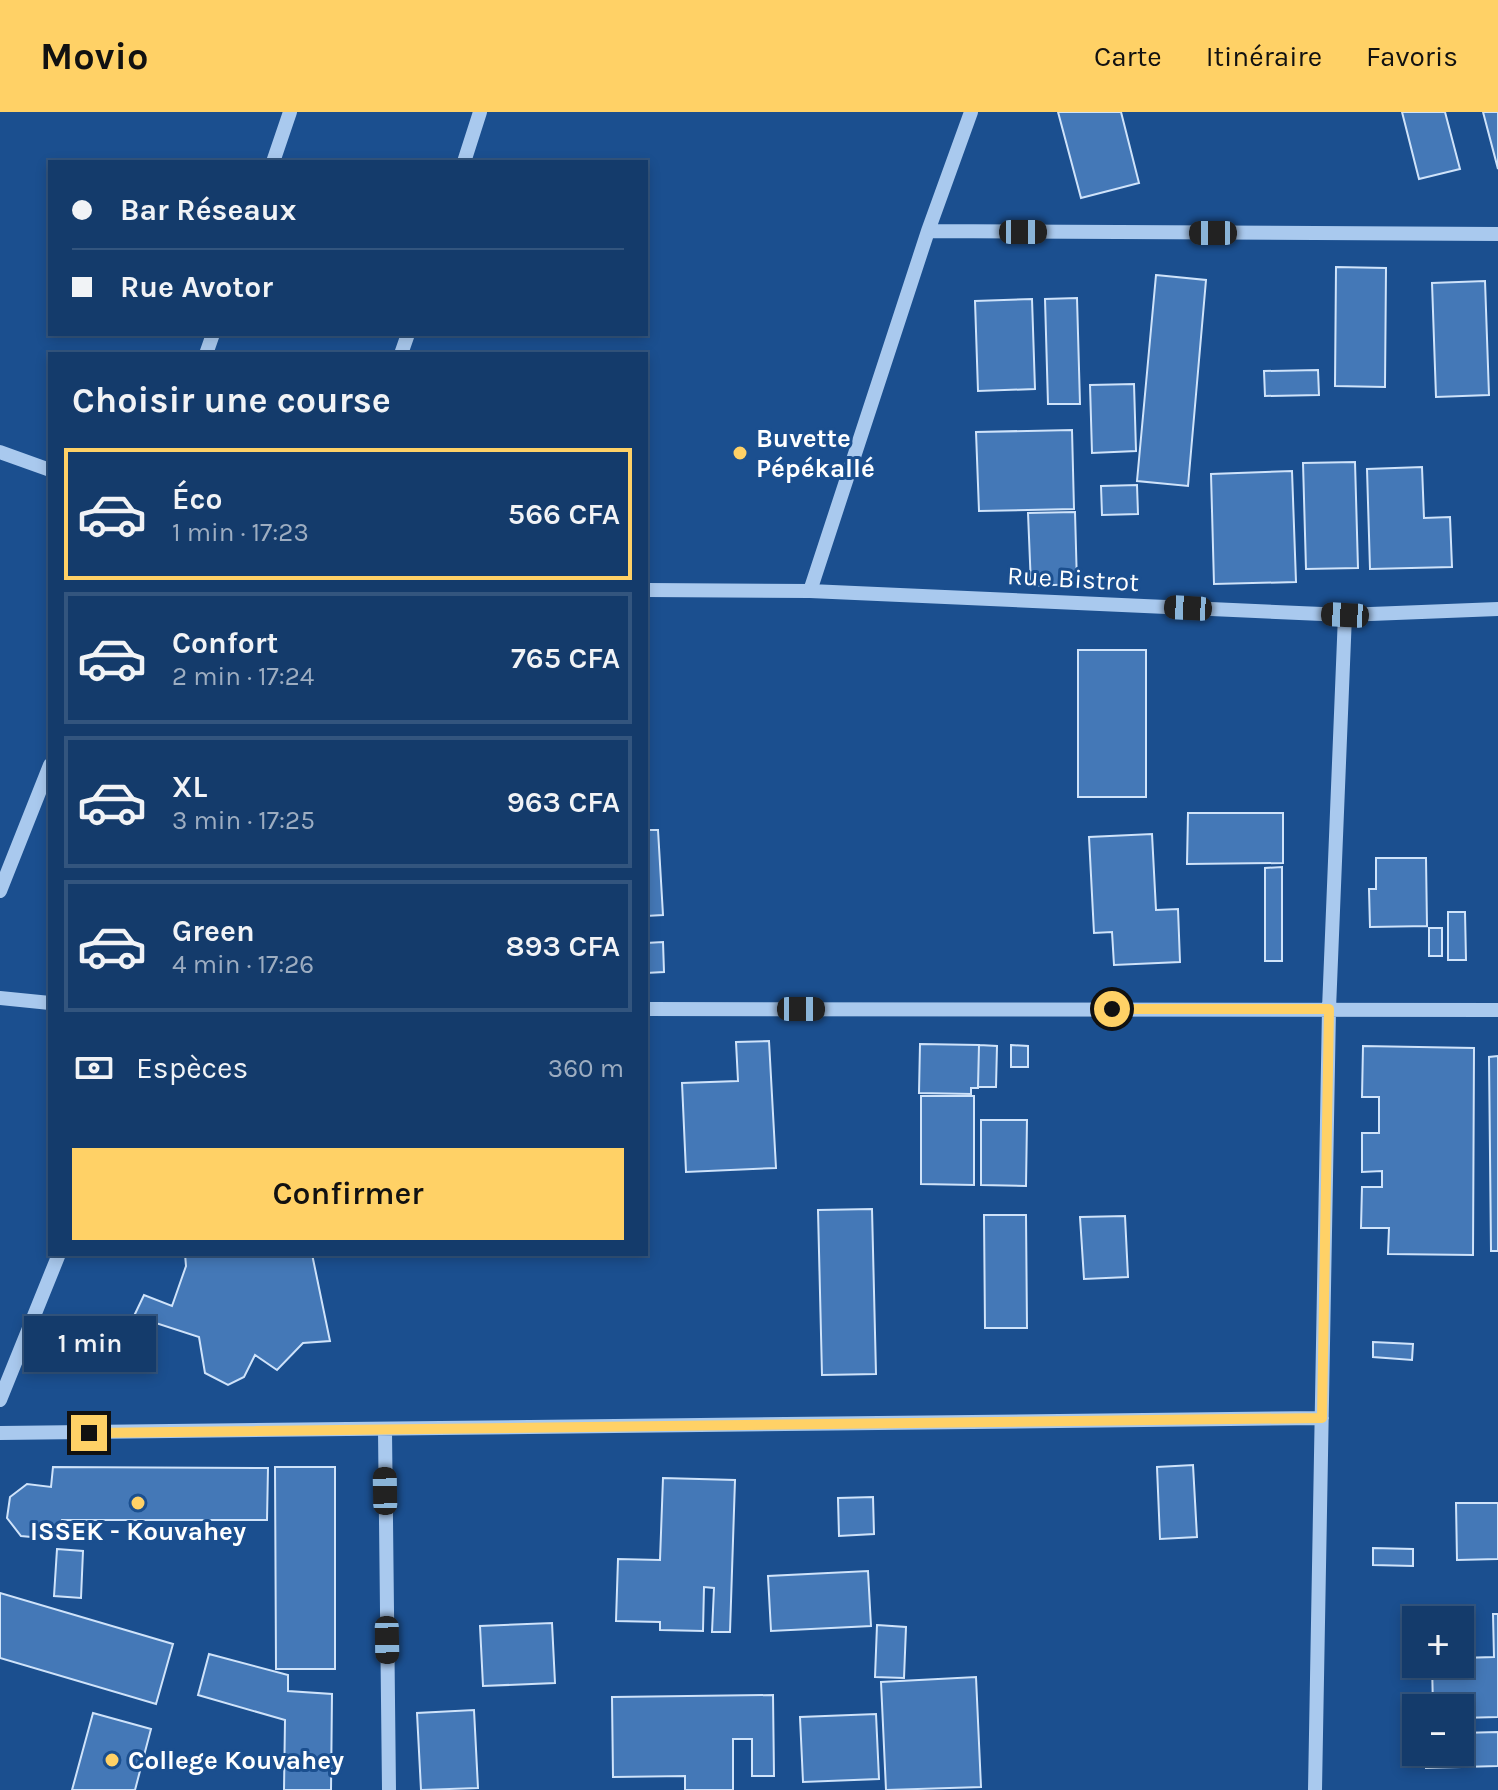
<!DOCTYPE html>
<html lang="fr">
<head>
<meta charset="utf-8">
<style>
  :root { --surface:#143b6b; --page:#214673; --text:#f1f3f6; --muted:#9dadc1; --line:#33557e; --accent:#ffd166 }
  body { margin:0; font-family:Karla,sans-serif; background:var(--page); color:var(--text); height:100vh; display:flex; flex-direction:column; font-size:30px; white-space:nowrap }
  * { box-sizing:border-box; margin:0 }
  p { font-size:26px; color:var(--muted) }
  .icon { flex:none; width:44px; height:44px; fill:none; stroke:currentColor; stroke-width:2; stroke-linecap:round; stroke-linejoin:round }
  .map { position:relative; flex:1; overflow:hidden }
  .details { position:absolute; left:48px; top:240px; width:600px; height:904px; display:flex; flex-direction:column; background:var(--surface); border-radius:0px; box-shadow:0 4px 12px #0003,0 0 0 2px var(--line) }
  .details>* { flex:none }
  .hud { position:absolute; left:48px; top:48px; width:600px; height:176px; border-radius:0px; box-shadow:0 4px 12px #0003,0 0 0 2px var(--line); display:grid; align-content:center; height:176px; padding:0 24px; background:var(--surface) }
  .buttons { position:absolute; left:1402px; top:1494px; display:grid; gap:16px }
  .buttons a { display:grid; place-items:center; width:72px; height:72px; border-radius:0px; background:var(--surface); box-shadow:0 4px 12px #0003,0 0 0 2px var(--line); font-size:40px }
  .end { position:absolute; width:36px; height:36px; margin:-18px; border:10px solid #ffd166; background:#111; box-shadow:0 0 0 4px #111 }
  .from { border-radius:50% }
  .bubble { position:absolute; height:56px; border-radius:0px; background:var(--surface); box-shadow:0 4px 12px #0003,0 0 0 2px var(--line); font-size:26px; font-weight:600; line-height:56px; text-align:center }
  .car { position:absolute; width:24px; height:48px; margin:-24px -12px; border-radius:10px; box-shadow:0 0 6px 2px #0007; background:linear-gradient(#222 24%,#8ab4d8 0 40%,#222 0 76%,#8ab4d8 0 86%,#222 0) }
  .hud b { display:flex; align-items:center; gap:28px; height:76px; font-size:30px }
  .hud b+b { border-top:2px solid var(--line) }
  .hud i { width:20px; height:20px; background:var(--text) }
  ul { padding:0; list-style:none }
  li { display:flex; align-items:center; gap:24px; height:132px; margin:0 16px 12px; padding:0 8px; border:4px solid var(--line); border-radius:0px }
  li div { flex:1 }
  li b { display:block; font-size:30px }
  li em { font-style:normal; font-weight:600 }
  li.selected { border-color:var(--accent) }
  li>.icon { width:72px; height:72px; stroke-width:1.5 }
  h2 { padding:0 24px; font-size:36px; line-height:96px }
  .pay { display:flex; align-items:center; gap:20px; height:88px; padding:0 24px; font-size:30px }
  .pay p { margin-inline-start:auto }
  .action { display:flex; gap:16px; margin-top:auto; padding:16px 24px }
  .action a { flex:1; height:92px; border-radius:0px; background:var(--accent); color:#111; font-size:32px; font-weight:600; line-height:92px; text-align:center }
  header { display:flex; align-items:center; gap:48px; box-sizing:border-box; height:112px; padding:0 40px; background:var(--accent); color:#111 }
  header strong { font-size:38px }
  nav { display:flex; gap:44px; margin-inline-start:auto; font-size:28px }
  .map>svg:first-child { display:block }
  .building { fill:#4478b7; stroke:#cfe3fa; stroke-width:2 }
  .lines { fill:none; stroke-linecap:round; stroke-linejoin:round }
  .minor { stroke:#a9c9ee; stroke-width:14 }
  .route { stroke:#ffd166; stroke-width:10 }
  .poi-dot { fill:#ffd166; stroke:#1b4f8f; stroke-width:3 }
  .labels { text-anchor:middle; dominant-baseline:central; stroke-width:6; stroke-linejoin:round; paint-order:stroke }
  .poi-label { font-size:26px; font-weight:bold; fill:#fff; stroke:#1b4f8f; text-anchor:start }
  .street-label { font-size:26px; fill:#fff; stroke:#1b4f8f }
</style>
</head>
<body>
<header>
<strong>Movio</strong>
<nav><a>Carte</a><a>Itinéraire</a><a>Favoris</a></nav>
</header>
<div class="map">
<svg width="1498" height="1678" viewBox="0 0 1498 1678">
  <rect width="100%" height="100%" fill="#1b4f8f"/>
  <path class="building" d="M1058,0H1121L1139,71L1081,86Z
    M1402,0H1445L1460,57L1419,67Z
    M1483,0H1498V57Z
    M1336,155L1386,156L1385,275L1335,274Z
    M1156,163L1206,168L1188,374L1137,369Z
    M1485,169L1489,283L1436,285L1432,171Z
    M1077,186L1080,292H1048L1045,187Z
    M1032,187L1035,277L978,279L975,189Z
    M1318,258L1319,283L1265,284L1264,259Z
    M1134,272L1136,339L1092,341L1090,273Z
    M1072,318L1074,397L979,399L976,320Z
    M1355,350L1358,456L1306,457L1303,351Z
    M1422,355L1424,406L1450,405L1452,455L1370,457L1367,357Z
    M1292,359L1296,470L1214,472L1211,362Z
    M1137,373L1138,402L1102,403L1101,374Z
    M1075,400L1077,472L1031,474L1028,401Z
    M1078,538H1146V685H1078Z
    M1188,701H1283V751L1187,752Z
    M646,718H658L663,803L646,804Z
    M1152,722L1156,798L1178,797L1180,850L1114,853L1112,820L1094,821L1089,725Z
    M1376,746H1426L1427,814L1370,815L1369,777H1376Z
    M1282,755V849H1265V756Z
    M1448,800H1465L1466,848H1448Z
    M1429,816H1442V844H1429Z
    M663,830L664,860L646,861V831Z
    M769,929L776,1056L686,1060L682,971L738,969L736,930Z
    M920,932L979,933L978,976H971V982L919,981Z
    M979,933L997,934L996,975H978Z
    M1011,933L1028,934V955H1011Z
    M1363,934L1474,936L1473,1143L1388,1142L1389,1116H1361L1362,1075H1382V1059L1362,1060V1021H1379V985H1362Z
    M1498,944V1139H1491L1489,945Z
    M921,984H974V1073L921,1072Z
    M981,1008H1027L1026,1074L981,1073Z
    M872,1097L876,1262L822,1263L818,1098Z
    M984,1103H1026L1027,1216H985Z
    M1125,1104L1128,1165L1084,1167L1080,1105Z
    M185,1142H312L330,1229L303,1231L277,1258L255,1243L244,1265L228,1273L205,1261L199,1225L134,1204L144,1183L172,1194L186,1154Z
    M1373,1230L1413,1232L1412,1248L1373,1245Z
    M1193,1353L1197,1425L1160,1427L1157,1355Z
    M53,1355L268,1356L267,1408H62L52,1422L42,1426L21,1424L7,1406L10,1385L27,1372L51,1375Z
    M275,1355H335V1557H276Z
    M663,1366L735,1368L730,1520H712L714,1476L704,1475L703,1519L660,1518V1510L616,1509L618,1447L660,1448Z
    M873,1385L874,1422L839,1424L838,1386Z
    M1456,1391H1498V1447L1457,1448Z
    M1373,1436L1413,1437V1454L1373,1453Z
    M57,1437L83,1439L81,1486L54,1484Z
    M868,1459L871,1514L771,1519L768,1464Z
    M0,1481L173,1532L156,1592L0,1546Z
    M1493,1502H1498V1605L1460,1606V1596H1433L1432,1552H1460V1546L1494,1545Z
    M552,1511L555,1571L483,1574L480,1514Z
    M877,1513L906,1515L904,1566L875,1565Z
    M209,1542L288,1563V1579L332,1582L331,1678H284L285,1608L198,1583Z
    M976,1565L981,1675L886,1678L881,1570Z
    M773,1583L774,1664H752V1627H733V1678H685V1664L613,1665L612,1585Z
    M474,1598L478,1676L421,1678L417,1601Z
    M93,1601L151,1617L135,1678H72Z
    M876,1602L879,1667L803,1670L800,1605Z
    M1498,1620V1654L1426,1656V1640H1460V1621Z"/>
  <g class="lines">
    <path class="minor" d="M273,50L290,0
      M464,50L480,0
      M928,119L1498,122
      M206,242L213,222
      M401,242L408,222
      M0,340L50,358
      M646,478L810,479L1345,503L1498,497
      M810,479L928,119L971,0
      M0,779L50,653
      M0,886L50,891
      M646,897L1498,898
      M0,1288L59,1142
      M385,1319L389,1678
      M0,1321L1322,1306
      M1315,1678L1329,897L1345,503"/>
  </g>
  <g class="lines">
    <path class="route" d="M89,1321L1322,1306L1329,897H1112"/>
  </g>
  <g class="poi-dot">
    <circle cx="740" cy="341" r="8"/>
    <circle cx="138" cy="1391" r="8"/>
    <circle cx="112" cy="1648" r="8"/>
  </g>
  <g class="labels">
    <g class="poi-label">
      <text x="756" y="326">Buvette<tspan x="756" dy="30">Pépékallé</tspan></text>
      <text x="138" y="1419" text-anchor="middle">ISSEK - Kouvahey</text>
      <text x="128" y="1648">College Kouvahey</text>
    </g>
    <g class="street-label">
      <text transform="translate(1073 467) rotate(3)">Rue Bistrot</text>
    </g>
  </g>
</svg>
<div class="buttons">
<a>+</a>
<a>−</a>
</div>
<i class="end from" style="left:1112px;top:897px"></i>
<i class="end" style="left:89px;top:1321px"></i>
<div class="bubble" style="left:24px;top:1204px;width:132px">1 min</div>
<i class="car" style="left:1023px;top:120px;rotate:90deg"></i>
<i class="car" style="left:1213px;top:121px;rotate:270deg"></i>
<i class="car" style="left:1188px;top:496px;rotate:273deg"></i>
<i class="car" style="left:1345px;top:503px;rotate:273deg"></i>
<i class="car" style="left:801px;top:897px;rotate:90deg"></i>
<i class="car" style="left:385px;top:1379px;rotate:359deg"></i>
<i class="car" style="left:387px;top:1528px;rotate:179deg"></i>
<div class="hud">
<b><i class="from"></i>Bar Réseaux</b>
<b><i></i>Rue Avotor</b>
</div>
<section class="details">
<h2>Choisir une course</h2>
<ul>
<li class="selected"><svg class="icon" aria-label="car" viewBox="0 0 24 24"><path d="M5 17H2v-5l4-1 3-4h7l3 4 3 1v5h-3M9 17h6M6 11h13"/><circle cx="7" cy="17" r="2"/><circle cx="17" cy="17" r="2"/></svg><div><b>Éco</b><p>1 min · 17:23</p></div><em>566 CFA</em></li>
<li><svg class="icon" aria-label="car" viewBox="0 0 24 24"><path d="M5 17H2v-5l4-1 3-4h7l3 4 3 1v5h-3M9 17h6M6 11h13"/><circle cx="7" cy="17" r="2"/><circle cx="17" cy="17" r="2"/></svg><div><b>Confort</b><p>2 min · 17:24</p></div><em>765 CFA</em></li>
<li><svg class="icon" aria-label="car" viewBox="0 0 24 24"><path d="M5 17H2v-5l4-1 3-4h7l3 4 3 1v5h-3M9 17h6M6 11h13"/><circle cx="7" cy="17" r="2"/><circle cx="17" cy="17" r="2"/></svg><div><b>XL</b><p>3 min · 17:25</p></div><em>963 CFA</em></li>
<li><svg class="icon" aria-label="car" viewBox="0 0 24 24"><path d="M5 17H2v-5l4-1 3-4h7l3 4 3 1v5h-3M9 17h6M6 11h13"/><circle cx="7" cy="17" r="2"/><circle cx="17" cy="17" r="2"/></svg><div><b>Green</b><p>4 min · 17:26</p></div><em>893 CFA</em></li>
</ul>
<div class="pay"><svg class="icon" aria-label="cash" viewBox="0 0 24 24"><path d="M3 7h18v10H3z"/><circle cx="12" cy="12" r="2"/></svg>Espèces<p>360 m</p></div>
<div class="action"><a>Confirmer</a></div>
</section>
</div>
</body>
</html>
